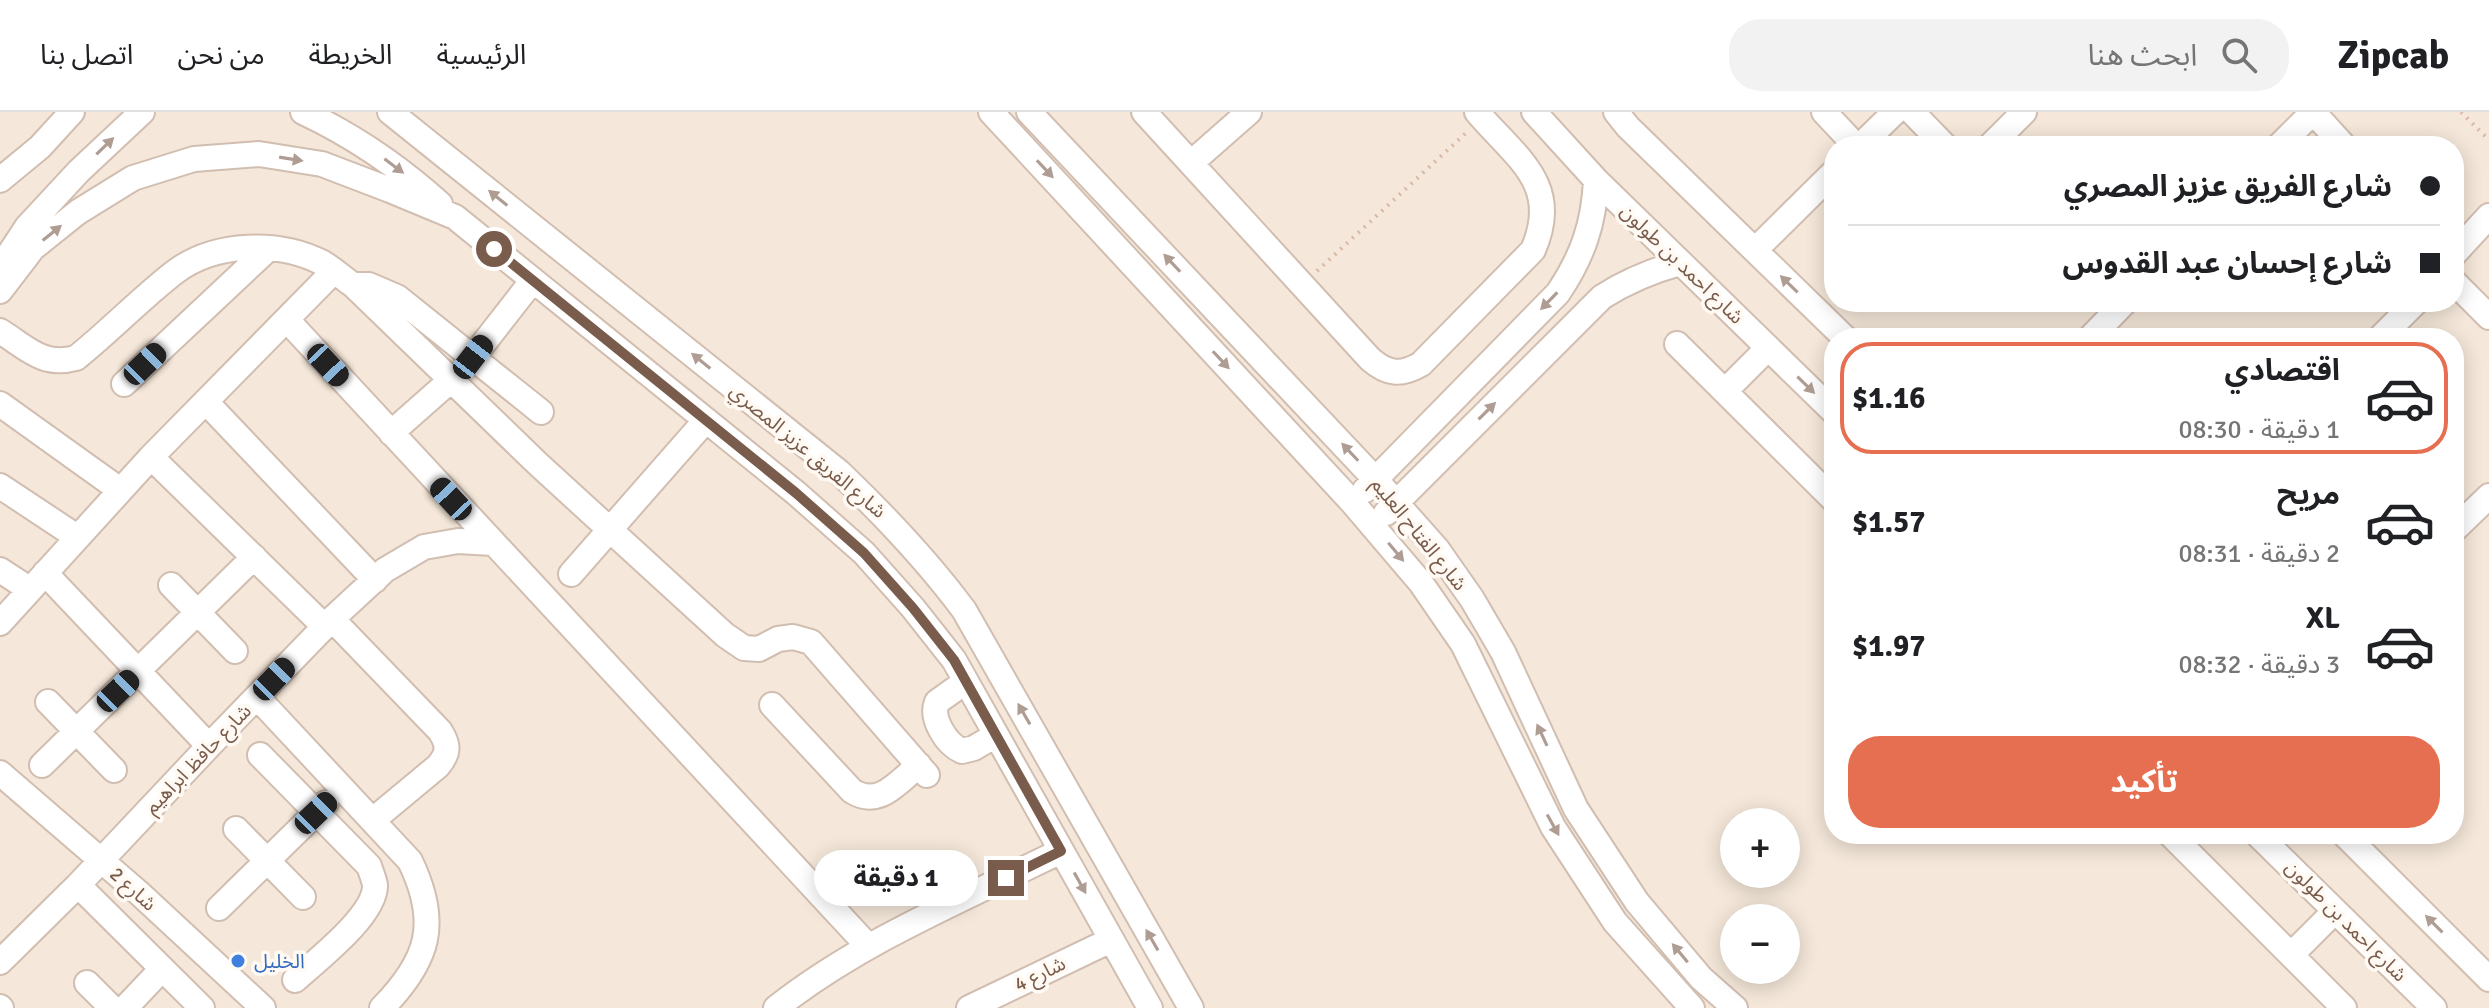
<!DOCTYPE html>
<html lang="ar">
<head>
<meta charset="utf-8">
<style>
  :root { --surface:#fff; --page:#f2f2f2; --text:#202124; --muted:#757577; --line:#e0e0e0; --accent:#e76f51 }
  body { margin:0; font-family:Signika,"Noto Sans Arabic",sans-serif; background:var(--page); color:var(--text); direction:rtl; height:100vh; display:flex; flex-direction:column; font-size:30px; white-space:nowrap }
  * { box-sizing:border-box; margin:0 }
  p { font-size:26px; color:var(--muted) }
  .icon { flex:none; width:44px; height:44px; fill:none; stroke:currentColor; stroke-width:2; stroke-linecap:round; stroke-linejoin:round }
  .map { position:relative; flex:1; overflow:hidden; direction:ltr }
  .drawer { position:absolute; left:1824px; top:216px; width:640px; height:516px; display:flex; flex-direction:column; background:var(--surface); border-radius:32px; box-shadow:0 4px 20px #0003; direction:rtl }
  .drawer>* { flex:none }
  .top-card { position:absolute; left:1824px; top:24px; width:640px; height:176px; border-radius:32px; box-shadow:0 4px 20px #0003; direction:rtl; display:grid; align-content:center; height:176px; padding:0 24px; background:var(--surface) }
  .tools { position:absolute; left:1720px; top:696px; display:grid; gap:16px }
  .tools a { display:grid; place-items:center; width:80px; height:80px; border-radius:50%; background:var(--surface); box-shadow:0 4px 20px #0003; font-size:40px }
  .end { position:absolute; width:36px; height:36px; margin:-18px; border:10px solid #7a5c4d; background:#fff; box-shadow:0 0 0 4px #fff }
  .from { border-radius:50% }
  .bubble { position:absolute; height:56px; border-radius:28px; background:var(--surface); box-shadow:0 4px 20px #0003; font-size:26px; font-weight:700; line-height:56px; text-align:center; direction:rtl }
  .car { position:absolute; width:24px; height:48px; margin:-24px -12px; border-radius:10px; box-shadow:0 0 6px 2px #0007; background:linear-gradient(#222 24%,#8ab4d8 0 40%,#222 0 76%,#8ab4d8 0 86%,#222 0) }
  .top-card b { display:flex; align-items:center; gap:28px; height:76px; font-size:30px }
  .top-card b+b { border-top:2px solid var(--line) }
  .top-card i { width:20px; height:20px; background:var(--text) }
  ul { padding:14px 0 0; list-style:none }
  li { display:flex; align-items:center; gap:24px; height:112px; margin:0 16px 12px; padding:0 8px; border:4px solid transparent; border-radius:32px }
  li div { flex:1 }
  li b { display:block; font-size:30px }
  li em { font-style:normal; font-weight:700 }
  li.selected { border-color:var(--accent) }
  li>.icon { width:72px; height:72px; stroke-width:1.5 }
  .cta { display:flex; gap:16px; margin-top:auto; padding:16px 24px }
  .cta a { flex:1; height:92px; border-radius:32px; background:var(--accent); color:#fff; font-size:32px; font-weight:700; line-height:92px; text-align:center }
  header { display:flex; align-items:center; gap:48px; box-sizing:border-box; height:112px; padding:0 40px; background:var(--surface); border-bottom:2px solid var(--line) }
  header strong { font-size:38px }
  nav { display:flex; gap:44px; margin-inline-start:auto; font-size:28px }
  .search { width:560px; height:72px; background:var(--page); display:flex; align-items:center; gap:20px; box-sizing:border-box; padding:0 28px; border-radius:32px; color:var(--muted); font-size:30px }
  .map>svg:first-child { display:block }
  .residential { fill:#f5e8da; fill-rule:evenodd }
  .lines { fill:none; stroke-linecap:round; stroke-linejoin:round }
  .minor-casing { stroke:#d1beb0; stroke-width:28 }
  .path { stroke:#d9b8a5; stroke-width:4; stroke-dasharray:2 6; stroke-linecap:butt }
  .minor { stroke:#fff; stroke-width:24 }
  .oneway { fill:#af9d94 }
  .route { stroke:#7a5c4d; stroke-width:10 }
  .shop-dot { fill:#3f7fe0; stroke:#fffaf3; stroke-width:3 }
  .labels { text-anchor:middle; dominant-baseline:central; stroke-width:7; stroke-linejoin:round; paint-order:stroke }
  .street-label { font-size:20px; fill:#7a5c4d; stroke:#fffaf3 }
  .shop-label { font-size:20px; fill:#366cbe; stroke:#fffaf3; text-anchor:start }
</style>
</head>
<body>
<header>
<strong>Zipcab</strong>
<div class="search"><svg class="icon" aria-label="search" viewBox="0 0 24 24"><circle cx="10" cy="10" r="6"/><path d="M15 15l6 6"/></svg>ابحث هنا</div>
<nav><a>الرئيسية</a><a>الخريطة</a><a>من نحن</a><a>اتصل بنا</a></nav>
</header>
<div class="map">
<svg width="2489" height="896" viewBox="0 0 2489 896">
  <rect width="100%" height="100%" fill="#fdf6ec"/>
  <path class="residential" d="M0,0H2489V896H0ZM1834,34H2454V190H1834ZM1834,226H2454V722H1834ZM1734,710H1786V762H1734ZM1734,806H1786V858H1734Z"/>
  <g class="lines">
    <defs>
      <path id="minor" d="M303,0C354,24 398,54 440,92
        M390,0L839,360C884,403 926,447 964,498L1191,896
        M991,0L1352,390L1421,471L1463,532L1553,715L1615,810L1692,896
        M1029,0L1375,367L1437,437L1472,487L1503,540L1576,697L1637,790L1701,866L1735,896
        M1144,0L1370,247C1387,262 1401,264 1421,252L1533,138C1562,72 1516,46 1477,0
        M1534,0L1596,68L1834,300
        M1616,0L1628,15L1845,226
        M1824,0L1856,34
        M1912,0L1945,34
        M2313,0L2344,34
        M1860,34L1895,0
        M1990,34L2024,0
        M2279,34L2313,0
        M1191,51L1249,0
        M0,68L40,35L72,0
        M1755,138L1834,60
        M2454,142L2489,104
        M0,156L27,115L79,59L142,0
        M2454,170L2489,205
        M353,173H369L397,185L541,300
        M0,179L33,136L78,100L133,66L194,47L259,42L322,52L390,78L455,105L796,381L864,441L913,496L954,548L1150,896
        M287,208L868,834
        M0,219C27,236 43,255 76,246C110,219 140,187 175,160C215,130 279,128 323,151C333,157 343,166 353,173L538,352L725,523L744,536L759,537L778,527L793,525L811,530L927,663
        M2090,226L2125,190
        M2380,226L2416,190
        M1677,232L1834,388
        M473,245L533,168
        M124,272L268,137
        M1725,279L1768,236
        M206,290L375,468
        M0,292L120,378
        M391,321L451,268
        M151,345L325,515
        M0,374L77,425
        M1365,378L1558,181C1583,144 1594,111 1596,68
        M1386,401L1602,185C1627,169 1651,159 1680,151
        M2454,418L2489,384
        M0,458L29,477
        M45,461L209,634
        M571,462L706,308
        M171,473L235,539
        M332,507L440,619C449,633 449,641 438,654L373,708
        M0,511L151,345L334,159
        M965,570L937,590C930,606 946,632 962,639L974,636L996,623
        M257,585L410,749C440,811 429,848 382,896
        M48,590L114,658
        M772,593L852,679C879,696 897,671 919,653
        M260,643L369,754C371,760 374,767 375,773C376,803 317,848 295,868
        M42,653L254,445
        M0,661L139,781L263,896
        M236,717L303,785
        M2170,722L2344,896
        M2257,722L2434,896
        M2344,722L2489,867
        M78,773L202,896
        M219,796L326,691
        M2291,843L2335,799
        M0,850L78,773L209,634L332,507L385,458L424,435L458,429L492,431
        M87,871L112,896
        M0,895L1,896
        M125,896L162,857
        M776,896C861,829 964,787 1061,739
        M969,896L1111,828"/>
    </defs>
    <use href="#minor" class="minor-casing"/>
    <path class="path" d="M2461,0L2489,28
      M1317,159L1466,21"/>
    <use href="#minor" class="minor"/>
  </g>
  <defs><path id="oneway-solid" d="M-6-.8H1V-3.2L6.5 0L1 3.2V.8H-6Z" transform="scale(2)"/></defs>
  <g class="oneway">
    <use href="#oneway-solid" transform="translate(105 34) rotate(-44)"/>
    <use href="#oneway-solid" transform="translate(291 47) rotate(9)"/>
    <use href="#oneway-solid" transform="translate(394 54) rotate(37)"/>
    <use href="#oneway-solid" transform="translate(1045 57) rotate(47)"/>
    <use href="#oneway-solid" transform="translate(498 86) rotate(-141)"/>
    <use href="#oneway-solid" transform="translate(52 121) rotate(-39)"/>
    <use href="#oneway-solid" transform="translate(1172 151) rotate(-133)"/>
    <use href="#oneway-solid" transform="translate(1789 172) rotate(-136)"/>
    <use href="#oneway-solid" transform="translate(1549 189) rotate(134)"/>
    <use href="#oneway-solid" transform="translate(1221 248) rotate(47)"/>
    <use href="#oneway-solid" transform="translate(701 249) rotate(-141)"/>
    <use href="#oneway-solid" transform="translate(1806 273) rotate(44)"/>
    <use href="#oneway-solid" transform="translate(1487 299) rotate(-45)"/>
    <use href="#oneway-solid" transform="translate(1350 340) rotate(-133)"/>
    <use href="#oneway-solid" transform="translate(1396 440) rotate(50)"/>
    <use href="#oneway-solid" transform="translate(1024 602) rotate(-120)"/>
    <use href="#oneway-solid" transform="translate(1542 623) rotate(-115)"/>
    <use href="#oneway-solid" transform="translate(1553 713) rotate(61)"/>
    <use href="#oneway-solid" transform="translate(1080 771) rotate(61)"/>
    <use href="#oneway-solid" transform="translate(2434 812) rotate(-135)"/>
    <use href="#oneway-solid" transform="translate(1152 828) rotate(-120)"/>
    <use href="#oneway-solid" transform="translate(1680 841) rotate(-130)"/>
  </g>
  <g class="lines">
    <path class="route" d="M494,137L796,381L864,441L913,496L954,548L1061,739L1006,766"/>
  </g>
  <circle class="shop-dot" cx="238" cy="849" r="8"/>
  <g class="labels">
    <g class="street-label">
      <text transform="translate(1682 152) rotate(44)">شارع احمد بن طولون</text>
      <text transform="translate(808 339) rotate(40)">شارع الفريق عزيز المصري</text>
      <text transform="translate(1419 422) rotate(51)">شارع الفتاح العليم</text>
      <text transform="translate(198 647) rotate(-46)">شارع حافظ ابراهيم</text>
      <text transform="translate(133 777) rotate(42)">شارع 2</text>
      <text transform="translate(2346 809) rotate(45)">شارع احمد بن طولون</text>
      <text transform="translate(1040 862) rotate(-26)">شارع 4</text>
    </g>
    <g class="shop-label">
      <text x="254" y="849">الخليل</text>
    </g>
  </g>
</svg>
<div class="tools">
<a>+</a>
<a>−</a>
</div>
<i class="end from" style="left:494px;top:137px"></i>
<i class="end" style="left:1006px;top:766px"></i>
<div class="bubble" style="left:814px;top:738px;width:164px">1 دقيقة</div>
<i class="car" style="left:473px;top:245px;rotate:38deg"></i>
<i class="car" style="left:145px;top:252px;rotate:46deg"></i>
<i class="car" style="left:328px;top:253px;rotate:137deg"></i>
<i class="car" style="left:451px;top:387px;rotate:317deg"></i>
<i class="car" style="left:274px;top:567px;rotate:44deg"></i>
<i class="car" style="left:118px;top:579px;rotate:46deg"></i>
<i class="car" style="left:316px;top:701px;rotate:46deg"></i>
<div class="top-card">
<b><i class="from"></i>شارع الفريق عزيز المصري</b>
<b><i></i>شارع إحسان عبد القدوس</b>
</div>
<section class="drawer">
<ul>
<li class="selected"><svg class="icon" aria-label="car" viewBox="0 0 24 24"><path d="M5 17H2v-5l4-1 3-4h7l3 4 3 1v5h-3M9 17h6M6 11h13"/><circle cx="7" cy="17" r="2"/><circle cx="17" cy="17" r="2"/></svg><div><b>اقتصادي</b><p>1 دقيقة · 08:30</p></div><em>$1.16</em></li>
<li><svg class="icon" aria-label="car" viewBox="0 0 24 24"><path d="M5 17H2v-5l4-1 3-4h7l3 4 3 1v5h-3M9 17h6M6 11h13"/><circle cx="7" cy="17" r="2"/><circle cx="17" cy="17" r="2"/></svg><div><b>مريح</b><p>2 دقيقة · 08:31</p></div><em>$1.57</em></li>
<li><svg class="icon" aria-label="car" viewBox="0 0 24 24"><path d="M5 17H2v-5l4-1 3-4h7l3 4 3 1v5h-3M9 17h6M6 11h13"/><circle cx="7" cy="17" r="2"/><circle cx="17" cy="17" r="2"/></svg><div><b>XL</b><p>3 دقيقة · 08:32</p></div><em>$1.97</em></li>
</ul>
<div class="cta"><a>تأكيد</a></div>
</section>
</div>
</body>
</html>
